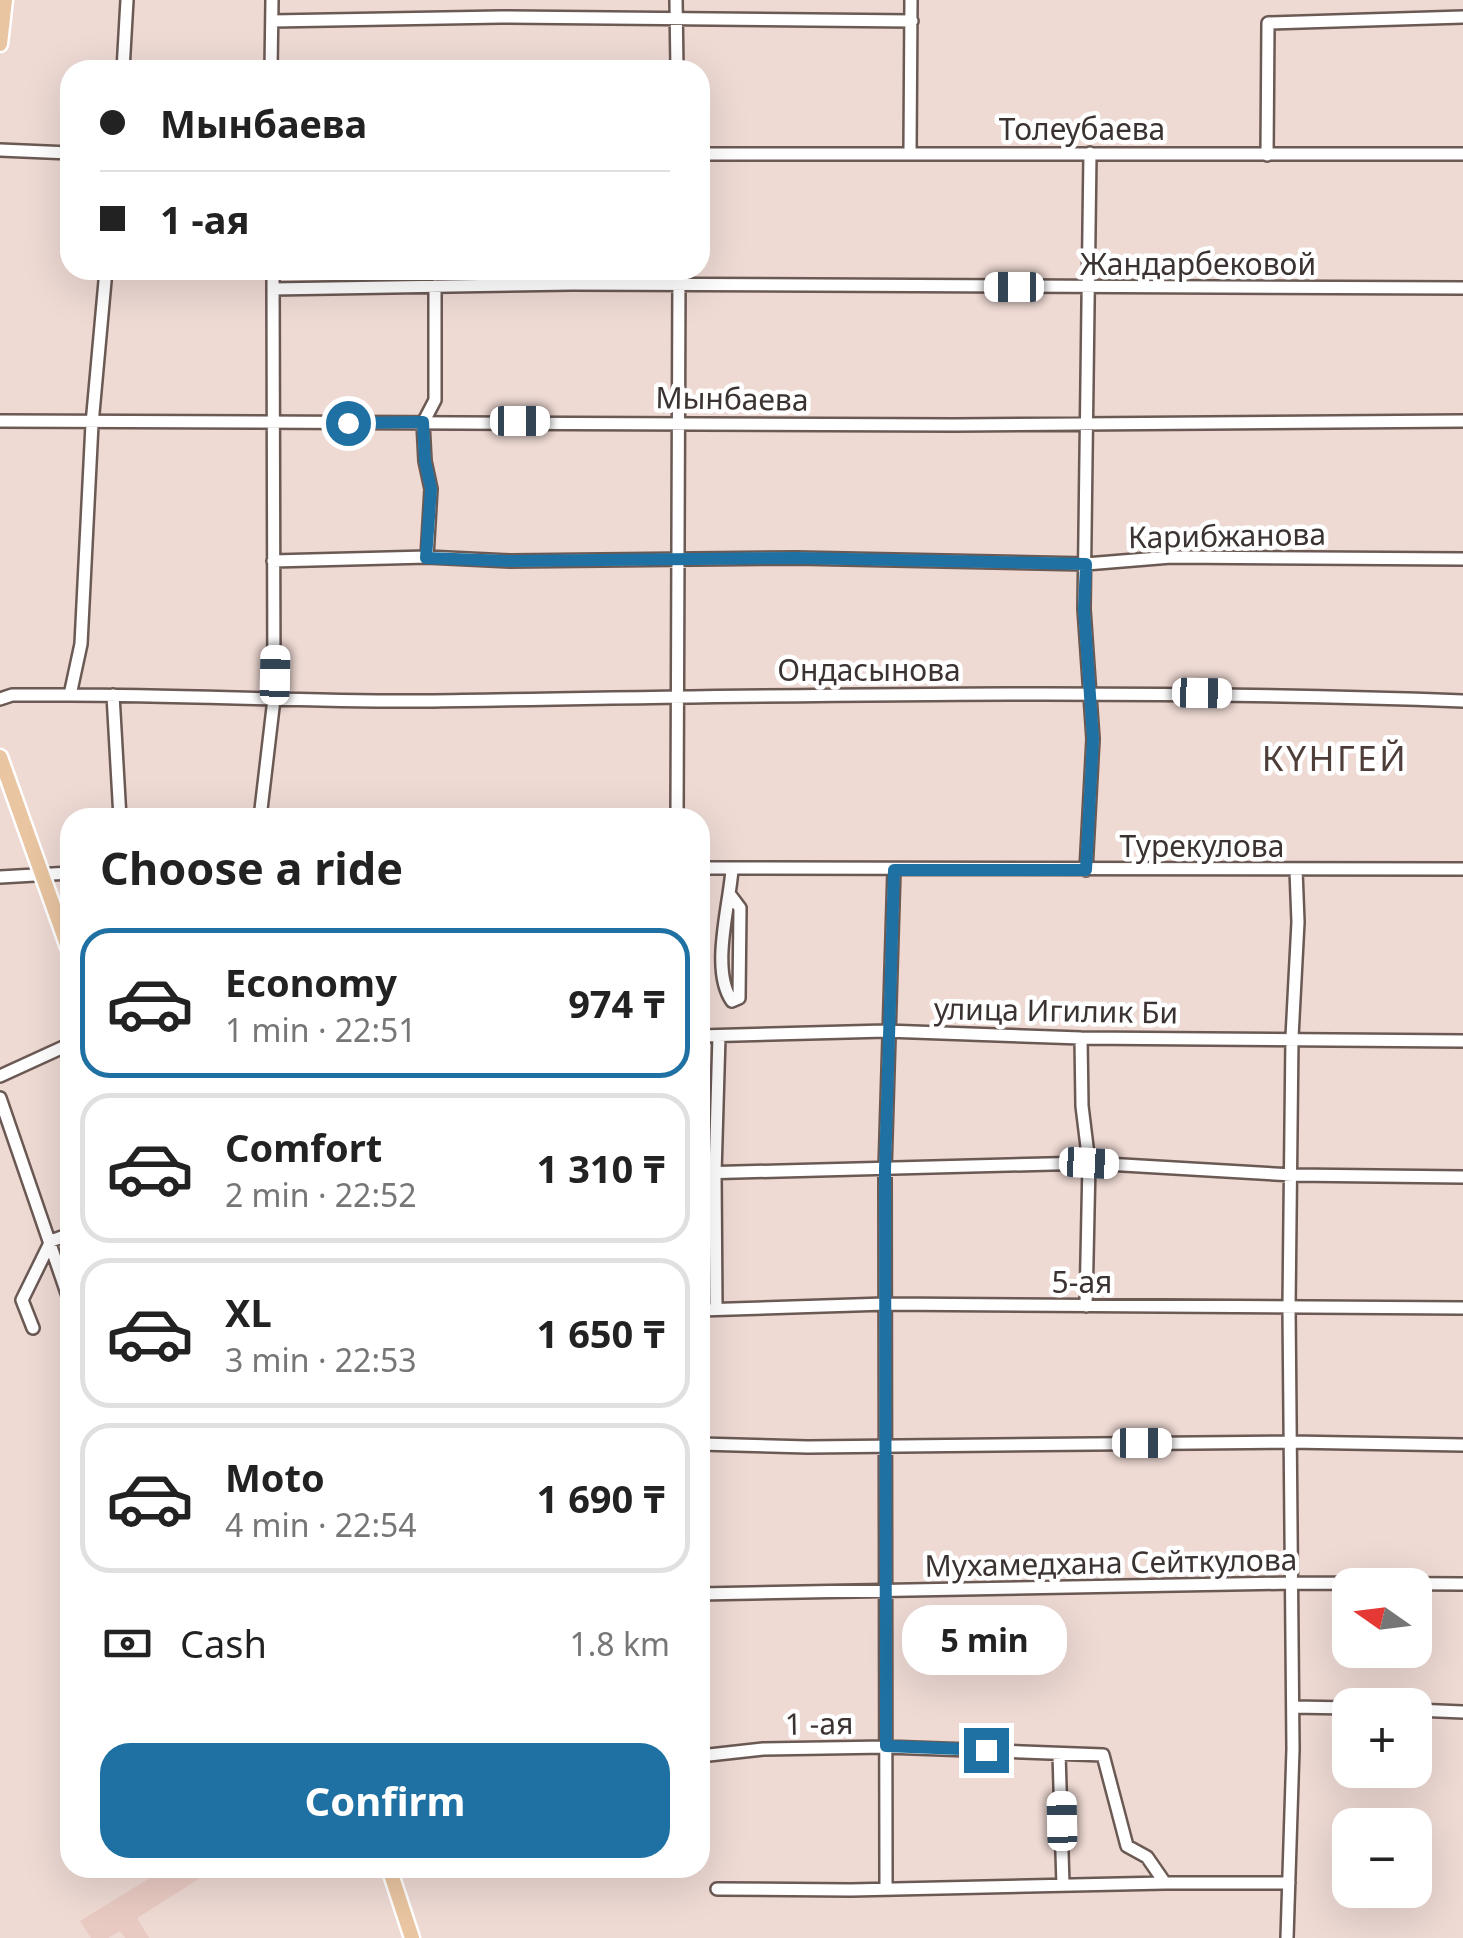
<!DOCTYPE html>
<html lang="en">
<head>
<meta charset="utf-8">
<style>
  :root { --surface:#fff; --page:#f6f6f6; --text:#222; --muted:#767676; --line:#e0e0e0; --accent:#1e71a2 }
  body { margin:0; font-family:"Noto Sans",sans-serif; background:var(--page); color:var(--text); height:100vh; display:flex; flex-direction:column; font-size:38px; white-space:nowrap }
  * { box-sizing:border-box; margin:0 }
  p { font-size:32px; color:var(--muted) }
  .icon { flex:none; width:55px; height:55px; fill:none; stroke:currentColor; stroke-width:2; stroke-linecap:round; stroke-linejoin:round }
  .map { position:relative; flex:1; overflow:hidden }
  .drawer { position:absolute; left:60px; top:808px; width:650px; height:1070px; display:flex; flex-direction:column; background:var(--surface); border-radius:30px; box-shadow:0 10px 40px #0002 }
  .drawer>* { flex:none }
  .guide { position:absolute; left:60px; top:60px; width:650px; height:220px; border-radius:30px; box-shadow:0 10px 40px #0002; display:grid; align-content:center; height:220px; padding:0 40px; background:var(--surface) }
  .needle { width:65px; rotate:284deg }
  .controls { position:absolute; left:1332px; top:1568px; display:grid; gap:20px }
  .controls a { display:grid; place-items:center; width:100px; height:100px; border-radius:20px; background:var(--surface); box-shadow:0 10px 40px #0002; font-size:50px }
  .end { position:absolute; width:45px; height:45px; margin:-22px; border:12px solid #1e71a2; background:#fff; box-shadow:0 0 0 5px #fff }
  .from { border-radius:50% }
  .bubble { position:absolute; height:70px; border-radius:30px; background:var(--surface); box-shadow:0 10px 40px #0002; font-size:32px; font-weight:700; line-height:70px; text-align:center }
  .car { position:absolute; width:30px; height:60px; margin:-30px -15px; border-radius:12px; box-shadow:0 0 8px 2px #0007; background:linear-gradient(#fff 24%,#345 0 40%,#fff 0 76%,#345 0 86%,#fff 0) }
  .guide b { display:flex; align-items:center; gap:35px; height:95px; font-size:38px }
  .guide b+b { border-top:2px solid var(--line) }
  .guide i { width:25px; height:25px; background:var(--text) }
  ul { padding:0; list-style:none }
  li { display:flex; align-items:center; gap:30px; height:150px; margin:0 20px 15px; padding:0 20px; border:5px solid var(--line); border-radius:30px }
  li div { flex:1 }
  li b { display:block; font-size:38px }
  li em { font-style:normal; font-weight:700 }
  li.selected { border-color:var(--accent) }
  li>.icon { width:90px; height:90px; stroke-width:1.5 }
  h2 { padding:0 40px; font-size:45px; line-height:120px }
  .pay { display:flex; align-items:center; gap:25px; height:110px; padding:0 40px; font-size:38px }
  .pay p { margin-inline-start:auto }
  .button { display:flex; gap:20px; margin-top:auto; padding:20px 40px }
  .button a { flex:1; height:115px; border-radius:30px; background:var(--accent); color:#fff; font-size:40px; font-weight:700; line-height:115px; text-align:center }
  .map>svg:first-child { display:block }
  .built { fill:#e8cac2 }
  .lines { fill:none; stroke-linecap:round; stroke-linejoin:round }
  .minor-casing { stroke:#6b5954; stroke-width:16 }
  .major-casing { stroke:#fff; stroke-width:19 }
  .minor { stroke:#fff; stroke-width:11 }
  .major { stroke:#e9c5a1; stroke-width:14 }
  .route { stroke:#1e71a2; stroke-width:12 }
  .labels { text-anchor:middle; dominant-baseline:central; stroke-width:9; stroke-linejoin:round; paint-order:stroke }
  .street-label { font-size:30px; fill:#3b3331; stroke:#fff }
  .quarter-label { font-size:35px; letter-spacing:2.5px; fill:#4e3d38; stroke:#fff }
</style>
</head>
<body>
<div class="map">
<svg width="1463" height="1938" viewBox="0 0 1463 1938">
  <rect width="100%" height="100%" fill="#eed9d3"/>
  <path class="built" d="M166,1868H207L210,1872L137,1918L149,1938H125L120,1931L108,1938H91L80,1921Z"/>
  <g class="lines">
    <defs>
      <path id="minor" d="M676,0L677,70
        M272,21L501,17L912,21
        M123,70L127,0
        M271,70L272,0
        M0,150L70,153
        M910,152L911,0
        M700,154H1463
        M1267,155L1268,23L1463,17
        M273,289L572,284L1463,288
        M0,421L955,425L1463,421
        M427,557L431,489L425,461L423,423L435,400V286
        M273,561L427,557L510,561L796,558L1086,564L1171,557L1463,559
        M70,695L81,644L92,424L106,270
        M113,695L120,818
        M0,699L12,695H70C189,695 307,702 426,701C772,696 1117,688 1463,701
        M260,818L274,699L273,270
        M677,818L679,270
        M700,868L1463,869
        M1086,870L1093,739L1084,609L1090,153
        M0,877L70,873
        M731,896L740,908L739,998L732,1001C710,970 730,904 732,869
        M700,1036L886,1031L1081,1038L1463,1041
        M1081,1038L1082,1106L1089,1163L1086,1306
        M0,1076L70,1044
        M0,1098L70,1302
        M700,1173L1089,1163L1293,1175L1463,1177
        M716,1309L715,1173L719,1036
        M700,1310L885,1304L1463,1308
        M33,1328L22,1300L51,1241L70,1234
        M700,1444L808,1447L1290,1442L1463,1445
        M700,1594L1291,1583L1463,1584
        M1293,1707L1350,1708
        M1415,1710L1463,1712
        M1059,1754L1063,1885
        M700,1756L763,1749L886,1747L1103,1755L1127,1846L1147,1857L1165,1883H1289
        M103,1870L108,1868
        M886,1888L885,1170L894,870
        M717,1889L851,1890L1165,1883
        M1287,1938L1293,1749L1289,1307L1292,1037L1298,922L1296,870"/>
      <path id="major" d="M0,44L5,0
        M0,757L70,953
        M389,1868L412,1938"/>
    </defs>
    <use href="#minor" class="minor-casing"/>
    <use href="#major" class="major-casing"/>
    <use href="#minor" class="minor"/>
    <use href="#major" class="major"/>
  </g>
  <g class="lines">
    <path class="route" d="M348,423L423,422L425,461L431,489L426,558L510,561L796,558L1086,564L1084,609L1093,739L1086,870H894L885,1170L886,1746L986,1750"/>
  </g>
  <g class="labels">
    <g class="street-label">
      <text x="1082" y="128">Толеубаева</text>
      <text x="1198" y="263">Жандарбековой</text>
      <text transform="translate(732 398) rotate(1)">Мынбаева</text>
      <text transform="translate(1227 535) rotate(-1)">Карибжанова</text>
      <text x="869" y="669">Ондасынова</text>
      <text x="1202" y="845">Турекулова</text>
      <text transform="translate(1056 1010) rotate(1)">улица Игилик Би</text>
      <text x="1082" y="1281">5-ая</text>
      <text transform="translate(1111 1562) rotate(-1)">Мухамедхана Сейткулова</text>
      <text transform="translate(819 1723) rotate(-1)">1 -ая</text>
    </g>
    <g class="quarter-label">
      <text x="1335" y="757">КҮНГЕЙ</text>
    </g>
  </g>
</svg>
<div class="controls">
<a><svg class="needle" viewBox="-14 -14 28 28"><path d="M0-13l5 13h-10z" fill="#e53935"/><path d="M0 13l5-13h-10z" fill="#767676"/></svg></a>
<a>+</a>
<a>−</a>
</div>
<i class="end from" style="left:348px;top:423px"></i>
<i class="end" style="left:986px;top:1750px"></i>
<div class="bubble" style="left:902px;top:1605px;width:165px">5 min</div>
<i class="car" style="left:1014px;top:287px;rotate:270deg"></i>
<i class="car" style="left:520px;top:421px;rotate:90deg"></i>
<i class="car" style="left:275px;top:675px;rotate:1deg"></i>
<i class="car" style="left:1202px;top:693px;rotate:91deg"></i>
<i class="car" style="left:1089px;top:1163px;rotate:93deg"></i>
<i class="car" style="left:1142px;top:1443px;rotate:90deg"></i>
<i class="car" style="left:1062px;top:1821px;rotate:359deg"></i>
<div class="guide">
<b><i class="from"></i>Мынбаева</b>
<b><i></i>1 -ая</b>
</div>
<section class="drawer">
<h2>Choose a ride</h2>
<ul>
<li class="selected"><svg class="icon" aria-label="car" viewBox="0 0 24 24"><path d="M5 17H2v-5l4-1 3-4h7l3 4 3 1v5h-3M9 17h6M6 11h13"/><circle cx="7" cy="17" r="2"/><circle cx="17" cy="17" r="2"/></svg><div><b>Economy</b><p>1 min · 22:51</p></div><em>974 ₸</em></li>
<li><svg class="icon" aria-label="car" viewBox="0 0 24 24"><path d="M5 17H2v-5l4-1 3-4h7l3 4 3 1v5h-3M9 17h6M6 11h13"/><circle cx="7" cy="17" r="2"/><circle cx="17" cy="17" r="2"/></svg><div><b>Comfort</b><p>2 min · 22:52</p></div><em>1 310 ₸</em></li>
<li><svg class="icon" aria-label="car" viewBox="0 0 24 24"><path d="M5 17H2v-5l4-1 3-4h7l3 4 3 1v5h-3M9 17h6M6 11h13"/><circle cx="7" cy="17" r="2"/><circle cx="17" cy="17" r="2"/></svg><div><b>XL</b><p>3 min · 22:53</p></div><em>1 650 ₸</em></li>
<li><svg class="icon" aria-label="car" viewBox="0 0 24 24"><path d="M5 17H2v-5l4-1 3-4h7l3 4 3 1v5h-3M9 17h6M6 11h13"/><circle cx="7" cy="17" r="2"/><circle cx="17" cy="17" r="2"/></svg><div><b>Moto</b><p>4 min · 22:54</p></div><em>1 690 ₸</em></li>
</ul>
<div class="pay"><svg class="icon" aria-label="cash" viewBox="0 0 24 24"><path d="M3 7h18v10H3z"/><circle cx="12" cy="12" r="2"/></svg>Cash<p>1.8 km</p></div>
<div class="button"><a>Confirm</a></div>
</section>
</div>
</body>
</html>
